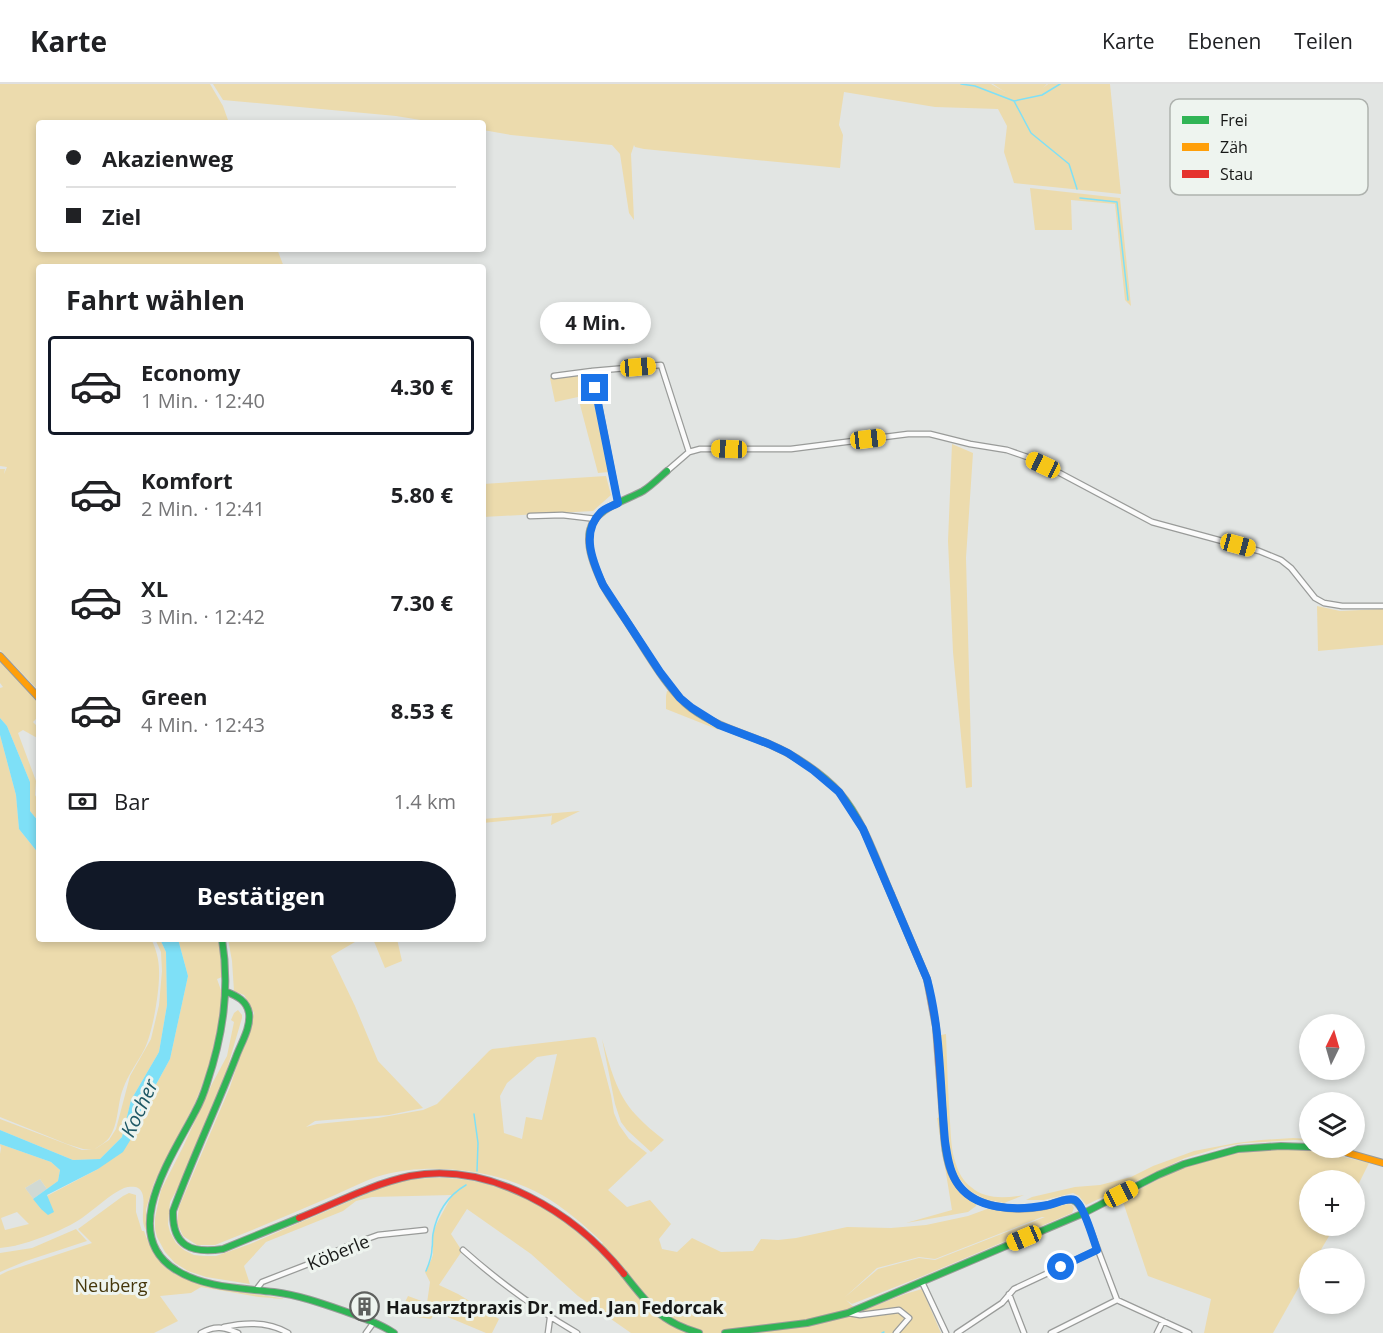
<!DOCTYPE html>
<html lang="de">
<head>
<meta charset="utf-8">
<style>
  :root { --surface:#fff; --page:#f2f2f2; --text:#202124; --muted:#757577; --line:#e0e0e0; --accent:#111827 }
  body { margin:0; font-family:"Open Sans",sans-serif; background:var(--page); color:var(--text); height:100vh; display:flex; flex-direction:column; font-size:22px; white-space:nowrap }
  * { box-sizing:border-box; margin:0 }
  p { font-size:20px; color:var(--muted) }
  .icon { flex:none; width:33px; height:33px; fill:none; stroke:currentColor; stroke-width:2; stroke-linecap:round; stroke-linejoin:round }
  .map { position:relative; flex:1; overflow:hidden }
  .sheet { position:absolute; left:36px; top:180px; width:450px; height:678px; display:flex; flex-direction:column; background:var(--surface); border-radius:6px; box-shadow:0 3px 9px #0003 }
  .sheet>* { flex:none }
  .guide { position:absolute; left:36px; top:36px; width:450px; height:132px; border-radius:6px; box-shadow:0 3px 9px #0003; display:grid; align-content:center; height:132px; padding:0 30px; background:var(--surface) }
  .needle { width:39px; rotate:5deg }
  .tools { position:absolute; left:1299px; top:930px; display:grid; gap:12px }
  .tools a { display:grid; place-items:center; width:66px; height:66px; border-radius:50%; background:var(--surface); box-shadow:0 3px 9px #0003; font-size:30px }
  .end { position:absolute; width:27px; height:27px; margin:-14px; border:8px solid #1a73e8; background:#fff; box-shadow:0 0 0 3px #fff }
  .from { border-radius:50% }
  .bubble { position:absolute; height:42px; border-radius:21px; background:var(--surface); box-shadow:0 3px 9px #0003; font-size:20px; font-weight:700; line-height:42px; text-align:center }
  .car { position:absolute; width:18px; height:36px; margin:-18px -9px; border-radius:8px; box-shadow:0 0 4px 2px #0007; background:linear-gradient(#f5c518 24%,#345 0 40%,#f5c518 0 76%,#345 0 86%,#f5c518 0) }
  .guide b { display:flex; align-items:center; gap:21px; height:57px; font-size:22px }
  .guide b+b { border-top:2px solid var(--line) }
  .guide i { width:15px; height:15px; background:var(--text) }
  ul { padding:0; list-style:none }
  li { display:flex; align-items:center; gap:18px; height:99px; margin:0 12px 9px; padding:0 18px; border:3px solid transparent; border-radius:6px }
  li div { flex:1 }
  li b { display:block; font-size:22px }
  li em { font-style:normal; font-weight:700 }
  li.current { border-color:var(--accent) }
  li>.icon { width:54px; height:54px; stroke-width:1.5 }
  h2 { padding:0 30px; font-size:27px; line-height:72px }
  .pay { display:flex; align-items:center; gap:15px; height:66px; padding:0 30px; font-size:22px }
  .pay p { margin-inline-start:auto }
  .button { display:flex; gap:12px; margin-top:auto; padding:12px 30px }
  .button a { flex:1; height:69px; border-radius:36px; background:var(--accent); color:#fff; font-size:24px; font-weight:700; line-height:69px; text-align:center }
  header { display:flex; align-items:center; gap:36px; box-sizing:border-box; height:84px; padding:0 30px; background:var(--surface); border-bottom:2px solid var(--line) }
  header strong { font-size:28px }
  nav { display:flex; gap:33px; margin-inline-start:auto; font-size:21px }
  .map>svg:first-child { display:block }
  .built { fill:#d1d9d3 }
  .green { fill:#ecdbad; fill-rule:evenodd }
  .water { fill:#7ee0f7 }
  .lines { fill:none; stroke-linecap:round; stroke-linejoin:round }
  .stream { stroke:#7ee0f7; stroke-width:1.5 }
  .street-casing { stroke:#999b99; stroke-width:7 }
  .fast-casing { stroke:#999b99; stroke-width:8 }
  .slow-casing { stroke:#999b99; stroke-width:8 }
  .jam-casing { stroke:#999b99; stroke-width:8 }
  .street { stroke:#fbfbfb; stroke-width:4.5 }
  .fast { stroke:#30b455; stroke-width:6 }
  .slow { stroke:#ff9f0a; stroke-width:6 }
  .jam { stroke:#e5322d; stroke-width:6 }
  .route { stroke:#1a73e8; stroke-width:8 }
  .labels { text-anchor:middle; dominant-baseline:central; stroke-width:6; stroke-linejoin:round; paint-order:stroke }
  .street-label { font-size:18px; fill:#171817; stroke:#eef4ef }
  .park-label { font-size:18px; fill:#45360a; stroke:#eef4ef }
  .poi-label { font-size:18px; font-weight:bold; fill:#171817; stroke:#eef4ef; text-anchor:start }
  .water-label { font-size:20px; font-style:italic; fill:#1e5865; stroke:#eef4ef }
  .key { fill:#eef4ef; stroke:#aeb2ae; stroke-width:1.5 }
  .key-label { font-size:16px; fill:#171817 }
</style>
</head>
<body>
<header>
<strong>Karte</strong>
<nav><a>Karte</a><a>Ebenen</a><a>Teilen</a></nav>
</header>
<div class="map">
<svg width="1383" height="1249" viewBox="0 0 1383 1249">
  <rect width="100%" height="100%" fill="#e2e5e3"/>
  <path class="built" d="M40,1095L47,1105L33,1115L25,1104Z"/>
  <path class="green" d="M0,0H210L223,22L229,39H39V165H277L284,183H39V607L0,566V385H5L4,390L7,383L0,382Z
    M213,0H991L1005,8L993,0H1047L1043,4L1048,0H1110L1121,110L1014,99L1004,68L1007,42L998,25L935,23L844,8L839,41L843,51L840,84L644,65L635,63L634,61L631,70L634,136L629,129L620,70L612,61L511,51L483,46V39H439L396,32L223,16Z
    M1030,104L1120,114L1131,222L1125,216L1115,120L1071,116L1072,146H1035Z
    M584,291L590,296L609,388L598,389L578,313L555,318L550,294Z
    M952,360L973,369L966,474L972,703L966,704L953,568L948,457Z
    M606,392L611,411L593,427L483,433V400Z
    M1317,522L1340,527L1383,525V561L1318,567Z
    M0,578L39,618V638L36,635L33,638L39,644V655L23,646L18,649L36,697L35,711L39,718V738L30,727V698L7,642L0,634V604L3,603L0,599Z
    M667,607L671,608L692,627L702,635L716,642L719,646L666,625V612Z
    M0,651L16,711L19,745L39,770V855H151C156,864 159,876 159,886C160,905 153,947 145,964C138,978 128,990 123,1005C117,1020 119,1040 109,1054C106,1058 99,1062 95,1065L109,1056L116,1045L130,992L151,955L159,921L162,887L161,868L155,855H160L166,868L167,921L159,968L131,1016L122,1053L100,1075L73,1076L0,1046V1035L82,1066L92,1065H83L67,1060L0,1033Z
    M580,727L551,741L552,731L551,732L483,739V735Z
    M178,855H218L220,868L222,893L217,895L222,909L218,944L208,986L195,1019L154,1099L146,1125L147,1147C137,1137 150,1111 138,1104C134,1102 128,1103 124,1104C110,1110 95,1125 82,1134C75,1139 66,1143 58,1147C38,1155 21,1162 0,1164V1070L1,1064L0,1060L51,1078L60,1086L58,1097L47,1105L40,1095L25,1104L41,1125L49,1118L47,1112L98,1085L134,1050L147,1017L170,975L188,892ZM17,1128L29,1140L5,1146L1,1134Z
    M228,855H360L331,872L355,922L378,977L423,1024L389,1031L315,1037L306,1043L317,1040L378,1034L423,1026L437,1020L489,967L492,965L594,953L596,954L611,1011L614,1029L619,1041L629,1055L647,1069L608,1106L627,1123L650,1116L671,1140L659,1155L662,1165L677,1168L692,1154L721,1168L753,1167L761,1155L778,1156L796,1154L847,1143L891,1144L926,1141L968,1132L987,1125L1020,1128L1035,1127L1068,1120L1072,1121L1074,1124L1072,1129L923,1192L852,1220L846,1216L859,1228L905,1210L922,1205L941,1249H631L578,1212L531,1170L467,1125L451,1150L462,1167L439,1201L458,1210L499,1235L492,1249H486L436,1228L431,1235L417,1233L402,1224L408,1212L427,1219L430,1198L425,1188C428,1182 432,1176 433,1170C433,1163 432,1157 433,1150C437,1136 446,1124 452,1111L372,1113L356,1117L343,1127L266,1158L244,1182L250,1200L206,1193L188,1187L175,1179L165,1168L157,1153L155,1145V1134L161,1106L183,1063L212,1000L227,972L234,938L231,936L234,929L238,926L242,931V934L222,1002L179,1102L170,1118L168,1140L170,1148L176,1159L184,1166L194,1171L204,1172H216L250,1160L385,1102C436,1085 494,1095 541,1122C561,1133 578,1149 596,1164L603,1159C584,1141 565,1124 542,1111C499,1086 431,1078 383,1091C367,1095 345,1107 328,1114C291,1130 253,1146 215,1161H197L183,1152L177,1139L179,1123L230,1003L254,929L244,911L234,907L232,877ZM557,970L542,1036L526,1033L522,1055L504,1049L500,1012L507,999L537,973ZM1042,1133H1045L935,1176L919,1174L878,1185L844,1214L877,1184L919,1173L935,1175Z
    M373,855H397L402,877L385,884Z
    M946,950C947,979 948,1009 950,1038C951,1052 951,1067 956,1080C958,1088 964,1098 971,1103C986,1116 1006,1114 1024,1111L1004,1119L985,1115L970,1107L957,1092L952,1078L946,1036L941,951Z
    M602,955C610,982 616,1010 636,1031C644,1040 654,1048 664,1056L651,1068L627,1046L621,1038L615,1020Z
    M940,1033L956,1100L977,1118L976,1122L968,1128L906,1139L952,1126L937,1034Z
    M1293,1054L1309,1055V1057L1296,1056L1244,1059L1222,1063L1185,1074L1086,1121L1079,1112L1073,1109L1044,1116H1026L1032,1113L1075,1103L1100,1101L1131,1093L1153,1082L1194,1067L1236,1059L1261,1056Z
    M1291,1065C1318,1067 1343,1072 1369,1079L1355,1107L1354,1096H1310V1142H1335L1316,1174H1310L1309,1185L1273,1249H1204L1211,1215L1148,1192L1122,1115C1147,1102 1171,1086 1198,1078C1228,1068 1259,1066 1291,1065Z
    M129,1109L136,1111V1128L142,1147H144C149,1161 155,1173 165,1183C189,1204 254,1209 286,1215L259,1213L201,1203L191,1209L160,1212L178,1237L154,1249H0V1191L8,1187L92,1159L78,1145L123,1112Z
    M76,1145L87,1157L26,1177L0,1188V1169L32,1164Z"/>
  <path class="water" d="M0,634L7,642L30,698V727L39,738V770L19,745L16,711L0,651Z
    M160,855H178L188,892L170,975L147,1017L134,1050L123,1068L98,1085L47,1111L54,1128L48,1131L41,1125L33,1115L58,1097L60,1086L51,1078L0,1060V1046L73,1076L100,1075L122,1053L131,1016L159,968L167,921L166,868Z"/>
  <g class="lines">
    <path class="stream" d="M961,0L975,2L1014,17L1042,11L1060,0
      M1014,17L1031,49L1069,80L1077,105
      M1080,114L1117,118L1128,216
      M474,1030L478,1059L477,1087
      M426,1187C429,1180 432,1173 432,1164C433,1160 432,1155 433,1150C437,1128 447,1112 466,1101
      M882,1249L884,1248"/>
    <defs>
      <path id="street" d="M554,292L592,287
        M667,387L689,368L700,365H791L908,350H930L970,360L1007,366L1030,374L1056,387L1152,438L1259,467L1281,476L1291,484L1315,514L1324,519L1342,522H1383
        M618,419L592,287L661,281L689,368
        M530,432L562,431L596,435
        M1084,1129L1117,1216L1189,1249
        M463,1166C499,1198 534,1224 577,1249
        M922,1198L946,1249
        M256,1206L262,1198L306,1181L350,1161L378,1151L425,1146
        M1009,1210L1024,1249
        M848,1229L860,1231L899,1226L909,1234L896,1249
        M224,1243C246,1238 268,1237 288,1249
        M201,1249C215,1241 224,1243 238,1249
        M366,1249L374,1238
        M548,1249L550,1234
        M957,1249L1002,1219L1014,1205L1097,1166
        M1051,1249L1117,1216
        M1157,1249L1163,1237"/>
      <path id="fast" d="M667,387C659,394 651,402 643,407C625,417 595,424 590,446C586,463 595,484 602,499C609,513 620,527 629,541C645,565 668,607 691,624C715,642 743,649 769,660C793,670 822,689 840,709C864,737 876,776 891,810
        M222,855C230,905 223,951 207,999C204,1009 200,1019 195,1028C173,1071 117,1150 176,1186C204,1204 242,1204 274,1208C298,1211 321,1219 344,1227C361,1233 379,1239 394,1249
        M227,908C237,912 247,917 249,929C251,944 241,959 236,973C216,1025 192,1075 173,1127C172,1162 191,1170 223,1165L299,1134
        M942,1022C944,1045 943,1073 954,1094C970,1125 1015,1128 1045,1122C1053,1120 1063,1114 1072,1116C1078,1117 1081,1124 1084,1129
        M624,1190C648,1220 660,1238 699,1249
        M725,1249L807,1239L848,1229L1084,1129L1158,1091L1184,1080L1238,1065L1281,1062L1310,1063"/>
      <path id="slow" d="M0,572L39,614
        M1318,1064L1341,1067L1383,1079"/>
      <path id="jam" d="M891,810L927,895L936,943L942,1022
        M299,1134C334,1120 372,1100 410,1092C491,1077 575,1129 624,1190"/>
    </defs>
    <use href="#street" class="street-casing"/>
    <use href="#fast" class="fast-casing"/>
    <use href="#slow" class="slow-casing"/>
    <use href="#jam" class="jam-casing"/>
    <use href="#street" class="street"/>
    <use href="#fast" class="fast"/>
    <use href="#slow" class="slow"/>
    <use href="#jam" class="jam"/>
  </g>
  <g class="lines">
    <path class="route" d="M595,304L618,419C613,422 605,424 601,428C580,449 593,478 603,501L660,588L680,614L692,624L719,641L769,660L788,669L813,686L839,708L863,745L927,895C941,947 940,1003 945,1057C947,1070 949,1085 956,1097C973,1127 1018,1127 1048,1121C1055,1120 1068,1113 1075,1116C1083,1120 1094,1157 1097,1166L1061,1183"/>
  </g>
  <defs>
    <symbol id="building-ring" viewBox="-11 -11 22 22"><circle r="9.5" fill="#eef4ef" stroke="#5e605e" stroke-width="1.5"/><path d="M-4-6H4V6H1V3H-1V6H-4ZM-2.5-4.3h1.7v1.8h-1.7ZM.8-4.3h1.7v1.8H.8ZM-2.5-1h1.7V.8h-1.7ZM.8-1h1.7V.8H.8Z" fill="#5e605e"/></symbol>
  </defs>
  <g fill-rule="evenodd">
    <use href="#building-ring" x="348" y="1206" width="33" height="33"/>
  </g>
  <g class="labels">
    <g class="street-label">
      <text transform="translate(338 1168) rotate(-22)">Köberle</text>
    </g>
    <g class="park-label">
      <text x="111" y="1201">Neuberg</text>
    </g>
    <g class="poi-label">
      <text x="386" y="1223">Hausarztpraxis Dr. med. Jan Fedorcak</text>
    </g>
    <g class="water-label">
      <text transform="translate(139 1024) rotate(-65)">Kocher</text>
    </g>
  </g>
  <rect x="1170" y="15" width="198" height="96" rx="9" class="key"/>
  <rect x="1182" y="32" width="27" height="8" fill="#30b455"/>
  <rect x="1182" y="59" width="27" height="8" fill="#ff9f0a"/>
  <rect x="1182" y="86" width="27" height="8" fill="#e5322d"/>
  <g class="key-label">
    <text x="1220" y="42">Frei</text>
    <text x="1220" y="69">Zäh</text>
    <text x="1220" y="96">Stau</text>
  </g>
</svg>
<div class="tools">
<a><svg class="needle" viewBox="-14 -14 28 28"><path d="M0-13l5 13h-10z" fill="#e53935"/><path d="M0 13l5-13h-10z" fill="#757577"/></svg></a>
<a><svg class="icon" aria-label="layers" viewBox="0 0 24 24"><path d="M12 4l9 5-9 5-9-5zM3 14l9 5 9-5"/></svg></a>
<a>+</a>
<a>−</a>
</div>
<i class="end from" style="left:1061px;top:1183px"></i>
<i class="end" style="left:595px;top:304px"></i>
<div class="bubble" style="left:540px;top:218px;width:111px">4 Min.</div>
<i class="car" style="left:638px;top:283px;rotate:85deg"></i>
<i class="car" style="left:868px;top:355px;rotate:83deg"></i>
<i class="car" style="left:729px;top:365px;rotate:272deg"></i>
<i class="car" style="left:1043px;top:381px;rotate:295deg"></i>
<i class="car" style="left:1238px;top:461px;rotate:105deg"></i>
<i class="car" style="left:1121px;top:1110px;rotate:63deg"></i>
<i class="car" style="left:1024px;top:1154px;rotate:247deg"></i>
<div class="guide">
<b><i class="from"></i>Akazienweg</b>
<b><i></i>Ziel</b>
</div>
<section class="sheet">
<h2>Fahrt wählen</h2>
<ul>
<li class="current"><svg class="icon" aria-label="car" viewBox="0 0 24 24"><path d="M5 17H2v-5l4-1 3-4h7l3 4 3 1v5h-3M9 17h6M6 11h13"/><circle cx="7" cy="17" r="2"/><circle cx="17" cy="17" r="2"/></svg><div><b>Economy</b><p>1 Min. · 12:40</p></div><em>4.30 €</em></li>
<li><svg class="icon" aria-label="car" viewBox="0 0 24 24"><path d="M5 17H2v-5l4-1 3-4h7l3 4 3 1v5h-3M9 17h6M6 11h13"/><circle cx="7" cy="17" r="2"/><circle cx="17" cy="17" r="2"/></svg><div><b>Komfort</b><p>2 Min. · 12:41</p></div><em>5.80 €</em></li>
<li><svg class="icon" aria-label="car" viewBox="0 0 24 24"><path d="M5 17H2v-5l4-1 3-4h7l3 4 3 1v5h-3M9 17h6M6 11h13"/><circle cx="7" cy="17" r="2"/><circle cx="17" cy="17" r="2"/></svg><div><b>XL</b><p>3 Min. · 12:42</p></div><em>7.30 €</em></li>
<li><svg class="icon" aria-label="car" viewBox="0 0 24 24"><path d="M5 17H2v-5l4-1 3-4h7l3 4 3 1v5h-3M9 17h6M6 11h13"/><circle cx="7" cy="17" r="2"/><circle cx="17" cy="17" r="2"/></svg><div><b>Green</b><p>4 Min. · 12:43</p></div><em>8.53 €</em></li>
</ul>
<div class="pay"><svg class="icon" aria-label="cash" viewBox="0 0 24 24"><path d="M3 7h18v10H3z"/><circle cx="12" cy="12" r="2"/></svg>Bar<p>1.4 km</p></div>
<div class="button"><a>Bestätigen</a></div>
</section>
</div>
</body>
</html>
